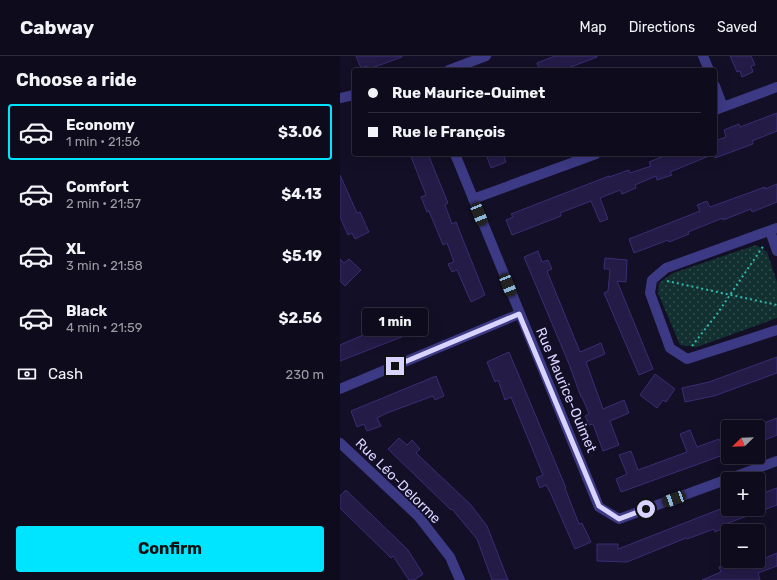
<!DOCTYPE html>
<html lang="en">
<head>
<meta charset="utf-8">
<style>
  :root { --surface:#0e0b1c; --page:#1c1929; --text:#f1f3f6; --muted:#9b9ba3; --line:#2e2b3b; --accent:#00e5ff }
  body { margin:0; font-family:Rubik,sans-serif; background:var(--page); color:var(--text); height:100vh; display:flex; flex-direction:column; font-size:15px; white-space:nowrap }
  * { box-sizing:border-box; margin:0 }
  p { font-size:13px; color:var(--muted) }
  .icon { flex:none; width:22px; height:22px; fill:none; stroke:currentColor; stroke-width:2; stroke-linecap:round; stroke-linejoin:round }
  .map { position:relative; flex:1; overflow:hidden }
  .details { display:flex; flex-direction:column; background:var(--surface); width:340px }
  .details>* { flex:none }
  .banner { position:absolute; left:12px; top:12px; width:365px; height:88px; border-radius:4px; box-shadow:0 4px 16px #0002,0 0 0 1px var(--line); display:grid; align-content:center; height:88px; padding:0 16px; background:var(--surface) }
  .needle { width:26px; rotate:247deg }
  .buttons { position:absolute; left:381px; top:364px; display:grid; gap:8px }
  .buttons a { display:grid; place-items:center; width:44px; height:44px; border-radius:4px; background:var(--surface); box-shadow:0 4px 16px #0002,0 0 0 1px var(--line); font-size:20px }
  .end { position:absolute; width:18px; height:18px; margin:-9px; border:5px solid #d9d4ff; background:#111; box-shadow:0 0 0 2px #111 }
  .from { border-radius:50% }
  .bubble { position:absolute; height:28px; border-radius:4px; background:var(--surface); box-shadow:0 4px 16px #0002,0 0 0 1px var(--line); font-size:13px; font-weight:700; line-height:28px; text-align:center }
  .car { position:absolute; width:12px; height:24px; margin:-12px -6px; border-radius:5px; box-shadow:0 0 3px 1px #0007; background:linear-gradient(#222 24%,#8ab4d8 0 40%,#222 0 76%,#8ab4d8 0 86%,#222 0) }
  .banner b { display:flex; align-items:center; gap:14px; height:38px; font-size:15px }
  .banner b+b { border-top:1px solid var(--line) }
  .banner i { width:10px; height:10px; background:var(--text) }
  ul { padding:0; list-style:none }
  li { display:flex; align-items:center; gap:12px; height:56px; margin:0 8px 6px; padding:0 8px; border:2px solid transparent; border-radius:4px }
  li div { flex:1 }
  li b { display:block; font-size:15px }
  li em { font-style:normal; font-weight:700 }
  li.selected { border-color:var(--accent) }
  li>.icon { width:36px; height:36px; stroke-width:1.5 }
  h2 { padding:0 16px; font-size:18px; line-height:48px }
  .pay { display:flex; align-items:center; gap:10px; height:44px; padding:0 16px; font-size:15px }
  .pay p { margin-inline-start:auto }
  .button { display:flex; gap:8px; margin-top:auto; padding:8px 16px }
  .button a { flex:1; height:46px; border-radius:4px; background:var(--accent); color:#111; font-size:16px; font-weight:700; line-height:46px; text-align:center }
  header { display:flex; align-items:center; gap:24px; box-sizing:border-box; height:56px; padding:0 20px; background:var(--surface); border-bottom:1px solid var(--line) }
  header strong { font-size:19px }
  nav { display:flex; gap:22px; margin-inline-start:auto; font-size:14px }
  main { display:flex; flex:1; min-height:0 }
  .map>svg:first-child { display:block }
  .park { fill:url(#park-dots) }
  .building { fill:#241b47; stroke:#3b2d73 }
  .lines { fill:none; stroke-linecap:round; stroke-linejoin:round }
  .path { stroke:#2fb8b0; stroke-width:2; stroke-dasharray:2 3; stroke-linecap:butt }
  .street { stroke:#3d3a85; stroke-width:10 }
  .route { stroke:#d9d4ff; stroke-width:5 }
  .labels { text-anchor:middle; dominant-baseline:central; stroke-width:4; stroke-linejoin:round; paint-order:stroke }
  .street-label { font-size:14px; fill:#d9d4ff; stroke:#130f26 }
</style>
</head>
<body>
<header>
<strong>Cabway</strong>
<nav><a>Map</a><a>Directions</a><a>Saved</a></nav>
</header>
<main>
<section class="details">
<h2>Choose a ride</h2>
<ul>
<li class="selected"><svg class="icon" aria-label="car" viewBox="0 0 24 24"><path d="M5 17H2v-5l4-1 3-4h7l3 4 3 1v5h-3M9 17h6M6 11h13"/><circle cx="7" cy="17" r="2"/><circle cx="17" cy="17" r="2"/></svg><div><b>Economy</b><p>1 min · 21:56</p></div><em>$3.06</em></li>
<li><svg class="icon" aria-label="car" viewBox="0 0 24 24"><path d="M5 17H2v-5l4-1 3-4h7l3 4 3 1v5h-3M9 17h6M6 11h13"/><circle cx="7" cy="17" r="2"/><circle cx="17" cy="17" r="2"/></svg><div><b>Comfort</b><p>2 min · 21:57</p></div><em>$4.13</em></li>
<li><svg class="icon" aria-label="car" viewBox="0 0 24 24"><path d="M5 17H2v-5l4-1 3-4h7l3 4 3 1v5h-3M9 17h6M6 11h13"/><circle cx="7" cy="17" r="2"/><circle cx="17" cy="17" r="2"/></svg><div><b>XL</b><p>3 min · 21:58</p></div><em>$5.19</em></li>
<li><svg class="icon" aria-label="car" viewBox="0 0 24 24"><path d="M5 17H2v-5l4-1 3-4h7l3 4 3 1v5h-3M9 17h6M6 11h13"/><circle cx="7" cy="17" r="2"/><circle cx="17" cy="17" r="2"/></svg><div><b>Black</b><p>4 min · 21:59</p></div><em>$2.56</em></li>
</ul>
<div class="pay"><svg class="icon" aria-label="cash" viewBox="0 0 24 24"><path d="M3 7h18v10H3z"/><circle cx="12" cy="12" r="2"/></svg>Cash<p>230 m</p></div>
<div class="button"><a>Confirm</a></div>
</section>
<div class="map">
<svg width="437" height="524" viewBox="0 0 437 524">
  <defs>
    <pattern id="park-dots" width="8" height="8" patternUnits="userSpaceOnUse"><rect width="8" height="8" fill="#12302f"/><path d="M2 2h.1M6 6h.1" fill="none" stroke="#344d4e" stroke-width="1.8" stroke-linecap="round"/></pattern>
  </defs>
  <rect width="100%" height="100%" fill="#130f26"/>
  <path class="park" d="M416,189L427,196L437,226V262L357,291L340,289L318,237L319,227L333,217Z"/>
  <path class="building" d="M16,0H62V1L29,13L27,10L21,12Z
    M215,0H257V1L223,14H200L197,7Z
    M390,0H411L415,9L411,10L413,16L402,21L400,15L397,16Z
    M437,57V75L412,85L413,88L375,102V85L386,81L384,74L399,68L400,71Z
    M70,98H88L108,147L105,149L112,168L116,166L145,239L131,246L117,214L112,216L108,208L114,206L107,187L103,189L89,155L87,156L81,141L86,139Z
    M146,98H163L166,106L151,112Z
    M329,98H374L330,116L332,119L317,124L316,120L295,129L296,132L282,138L280,134L260,142L268,163L260,166L251,145L220,157L221,160L172,179L166,164L173,161L171,158L269,120V121L289,114L290,117L311,110L309,106Z
    M0,119L17,157L20,156L29,176L15,183L12,177L8,179L0,161Z
    M437,128V146L412,156L411,153L383,164V162L348,176L349,178L329,186L328,184L294,197L289,183L360,155L357,149L367,145L370,151L425,131V133Z
    M198,195L202,206L208,204L212,213L207,215L240,296L261,287L265,298L246,306L263,353L284,344L289,357L270,365L279,389L263,395L253,368L249,369L245,360L249,358L242,341H241L229,308L184,201Z
    M265,202L287,204L286,226L277,225L313,313L299,319L264,237L268,235L270,213H264Z
    M0,203L4,207L9,203L21,214L5,230L0,225Z
    M70,259L77,275L0,305V289Z
    M169,296L226,432H225L239,468L242,467L251,486L235,493L211,438L206,429L200,432L196,422L203,419L171,341L165,344L158,324L155,326L147,306Z
    M437,301V317L374,340L345,346L342,332L369,326Z
    M315,318L335,333L326,346L323,344L317,352L300,339Z
    M96,320L104,340L95,344L93,340L47,357L37,362L41,370L27,375L24,368L17,371L11,355Z
    M437,362V379L425,384L419,369Z
    M350,374L357,391L379,383L386,398L281,436L276,423L287,418L279,399L291,395L298,414L347,396L340,378Z
    M59,382L67,389L72,384L80,393L76,397L131,449L147,470L168,524H152L137,483L112,453L111,454L48,393Z
    M437,432V449L383,469L384,472L375,476L374,473L347,483L346,482L287,506L257,505V488H278V493L388,450V453H418V439Z
    M6,434L68,494L83,518L74,524H69L53,500L51,502L0,452V440Z
    M437,497V510L418,517L420,524H362L381,516L379,511L394,505H418Z"/>
  <g class="lines">
    <path class="path" d="M327,225L437,249
      M352,290L377,258L424,189"/>
    <path class="street" d="M363,0L369,14
      M109,14L146,0
      M375,30L383,51
      M0,42L14,39
      M375,54L437,31
      M115,98L259,451L279,463L388,423
      M133,143L256,98
      M437,172L326,212L312,224L310,237L330,292L347,303L437,274
      M430,175L437,195
      M0,333L179,258
      M0,387L78,460L110,501L120,524
      M388,423L437,405"/>
  </g>
  <g class="lines">
    <path class="route" d="M55,310L179,258L259,450L279,463L306,453"/>
  </g>
  <g class="labels">
    <g class="street-label">
      <text transform="translate(226 334) rotate(67)">Rue Maurice-Ouimet</text>
      <text transform="translate(58 425) rotate(45)">Rue Léo-Delorme</text>
    </g>
  </g>
</svg>
<div class="buttons">
<a><svg class="needle" viewBox="-14 -14 28 28"><path d="M0-13l5 13h-10z" fill="#e53935"/><path d="M0 13l5-13h-10z" fill="#9b9ba3"/></svg></a>
<a>+</a>
<a>−</a>
</div>
<i class="end from" style="left:306px;top:453px"></i>
<i class="end" style="left:55px;top:310px"></i>
<div class="bubble" style="left:22px;top:252px;width:66px">1 min</div>
<i class="car" style="left:139px;top:158px;rotate:158deg"></i>
<i class="car" style="left:168px;top:229px;rotate:158deg"></i>
<i class="car" style="left:334px;top:443px;rotate:250deg"></i>
<div class="banner">
<b><i class="from"></i>Rue Maurice-Ouimet</b>
<b><i></i>Rue le François</b>
</div>
</div>
</main>
</body>
</html>
